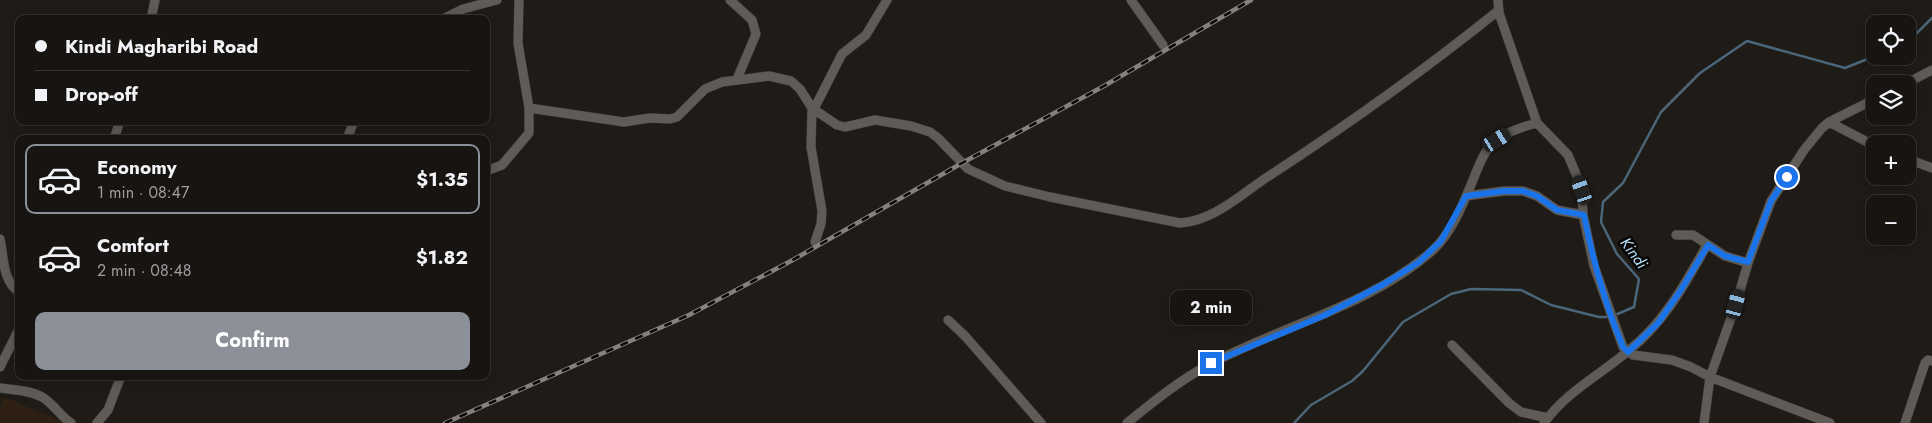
<!DOCTYPE html>
<html lang="en">
<head>
<meta charset="utf-8">
<style>
  :root { --surface:#171411; --page:#24211f; --text:#f1f3f6; --muted:#9e9e9f; --line:#363331; --accent:#8c9099 }
  body { margin:0; font-family:Jost,sans-serif; background:var(--page); color:var(--text); height:100vh; display:flex; flex-direction:column; font-size:19px; white-space:nowrap }
  * { box-sizing:border-box; margin:0 }
  p { font-size:16px; color:var(--muted) }
  .icon { flex:none; width:28px; height:28px; fill:none; stroke:currentColor; stroke-width:2; stroke-linecap:round; stroke-linejoin:round }
  .map { position:relative; flex:1; overflow:hidden }
  .drawer { position:absolute; left:15px; top:135px; width:475px; height:245px; display:flex; flex-direction:column; background:var(--surface); border-radius:10px; box-shadow:0 2px 12px #0003,0 0 0 1px var(--line) }
  .drawer>* { flex:none }
  .top-card { position:absolute; left:15px; top:15px; width:475px; height:110px; border-radius:10px; box-shadow:0 2px 12px #0003,0 0 0 1px var(--line); display:grid; align-content:center; height:110px; padding:0 20px; background:var(--surface) }
  .tools { position:absolute; left:1866px; top:15px; display:grid; gap:10px }
  .tools a { display:grid; place-items:center; width:50px; height:50px; border-radius:10px; background:var(--surface); box-shadow:0 2px 12px #0003,0 0 0 1px var(--line); font-size:25px }
  .end { position:absolute; width:22px; height:22px; margin:-11px; border:6px solid #1a73e8; background:#fff; box-shadow:0 0 0 2px #fff }
  .from { border-radius:50% }
  .bubble { position:absolute; height:35px; border-radius:10px; background:var(--surface); box-shadow:0 2px 12px #0003,0 0 0 1px var(--line); font-size:16px; font-weight:700; line-height:35px; text-align:center }
  .car { position:absolute; width:15px; height:30px; margin:-15px -8px; border-radius:6px; box-shadow:0 0 4px 1px #0007; background:linear-gradient(#222 24%,#8ab4d8 0 40%,#222 0 76%,#8ab4d8 0 86%,#222 0) }
  .top-card b { display:flex; align-items:center; gap:18px; height:48px; font-size:19px }
  .top-card b+b { border-top:1px solid var(--line) }
  .top-card i { width:12px; height:12px; background:var(--text) }
  ul { padding:9px 0 0; list-style:none }
  li { display:flex; align-items:center; gap:15px; height:70px; margin:0 10px 8px; padding:0 10px; border:2px solid transparent; border-radius:10px }
  li div { flex:1 }
  li b { display:block; font-size:19px }
  li em { font-style:normal; font-weight:700 }
  li.current { border-color:var(--accent) }
  li>.icon { width:45px; height:45px; stroke-width:1.5 }
  .cta { display:flex; gap:10px; margin-top:auto; padding:10px 20px }
  .cta a { flex:1; height:58px; border-radius:10px; background:var(--accent); color:#fff; font-size:20px; font-weight:700; line-height:58px; text-align:center }
  .map>svg:first-child { display:block }
  .education { fill:#2d2013 }
  .lines { fill:none; stroke-linecap:round; stroke-linejoin:round }
  .stream { stroke:#4b667a; stroke-width:2.5 }
  .street-casing { stroke:#383533; stroke-width:10 }
  .street { stroke:#5f5b56; stroke-width:9 }
  .rail-casing { stroke:#84817e; stroke-width:4.5 }
  .rail { stroke:#070605; stroke-width:2.5; stroke-dasharray:8; stroke-linecap:butt }
  .route { stroke:#1a73e8; stroke-width:6 }
  .labels { text-anchor:middle; dominant-baseline:central; stroke-width:5; stroke-linejoin:round; paint-order:stroke }
  .water-label { font-size:16px; font-style:italic; fill:#b5dffc; stroke:#070605 }
</style>
</head>
<body>
<div class="map">
<svg width="1932" height="423" viewBox="0 0 1932 423">
  <rect width="100%" height="100%" fill="#1f1b17"/>
  <path class="education" d="M4,397L66,423H0V407Z"/>
  <g class="lines">
    <path class="stream" d="M1908,42L1932,18
      M1615,315L1634,307L1639,279L1617,254L1601,222L1603,202L1623,183L1661,112L1700,73L1747,41L1845,68L1875,56
      M1294,423L1311,405L1352,381L1363,371L1403,322L1451,294L1471,289L1521,290L1551,305L1599,317H1610"/>
    <defs>
      <path id="street" d="M730,0L752,20L756,34L737,79
        M1131,0L1163,45
        M1498,0L1499,13L1537,123L1568,155L1578,179L1582,190L1583,215L1594,266L1623,347L1633,355L1672,360L1691,367L1710,377L1830,423
        M151,19L155,0
        M443,19L463,9L497,0
        M1905,84L1932,70
        M529,108L624,122L650,118L670,119L677,117L705,89L722,82L769,76L791,81L800,89L812,108L811,147L822,211L821,224L815,242
        M812,108L837,125L845,127L875,120L911,126L930,132L938,138L968,169L1005,186L1050,197L1180,223C1215,221 1243,192 1272,174C1350,123 1426,69 1499,10
        M814,109L842,54L866,35L887,0
        M1829,122L1875,146
        M114,139L120,121
        M347,139L354,121
        M1908,159L1932,168
        M486,171L502,165L529,133V108L518,43L519,0
        M1466,196L1504,191H1523L1537,196L1557,210L1583,215
        M1676,235H1693L1725,256L1748,263
        M0,239C4,256 2,281 19,292
        M948,320L965,336L1041,423
        M1452,345L1509,403L1521,412L1548,418
        M0,367L19,329
        M0,388C14,390 30,390 42,397C54,404 60,416 71,423
        M97,423L108,410L121,376
        M1127,423C1153,402 1180,380 1210,364C1281,326 1370,306 1432,251C1452,233 1463,204 1473,180C1478,168 1482,155 1490,146C1502,133 1521,127 1537,123
        M1544,423C1566,392 1600,375 1628,351C1664,323 1685,284 1707,245
        M1704,423L1710,377L1736,304L1748,263L1771,201L1804,150L1822,128L1829,122L1875,99
        M1905,423L1925,363L1928,360L1932,361"/>
    </defs>
    <use href="#street" class="street-casing"/>
    <use href="#street" class="street"/>
    <defs>
      <path id="rail" d="M445,423L689,315L791,261L962,163L1104,86L1251,0"/>
    </defs>
    <use href="#rail" class="rail-casing"/>
    <use href="#rail" class="rail"/>
  </g>
  <g class="lines">
    <path class="route" d="M1211,363L1325,315L1384,284L1419,262L1441,241L1466,196L1504,191H1523L1537,196L1557,210L1584,215C1593,261 1605,304 1623,347L1628,352L1658,323L1681,290L1708,245L1725,256L1748,262L1771,201L1787,177"/>
  </g>
  <g class="labels">
    <g class="water-label">
      <text transform="translate(1634 253) rotate(54)">Kindi</text>
    </g>
  </g>
</svg>
<div class="tools">
<a><svg class="icon" aria-label="locate" viewBox="0 0 24 24"><circle cx="12" cy="12" r="6"/><path d="M12 2v4M12 18v4M2 12h4M18 12h4"/></svg></a>
<a><svg class="icon" aria-label="layers" viewBox="0 0 24 24"><path d="M12 4l9 5-9 5-9-5zM3 14l9 5 9-5"/></svg></a>
<a>+</a>
<a>−</a>
</div>
<i class="end from" style="left:1787px;top:177px"></i>
<i class="end" style="left:1211px;top:363px"></i>
<div class="bubble" style="left:1170px;top:290px;width:82px">2 min</div>
<i class="car" style="left:1497px;top:140px;rotate:59deg"></i>
<i class="car" style="left:1582px;top:190px;rotate:341deg"></i>
<i class="car" style="left:1736px;top:304px;rotate:15deg"></i>
<div class="top-card">
<b><i class="from"></i>Kindi Magharibi Road</b>
<b><i></i>Drop-off</b>
</div>
<section class="drawer">
<ul>
<li class="current"><svg class="icon" aria-label="car" viewBox="0 0 24 24"><path d="M5 17H2v-5l4-1 3-4h7l3 4 3 1v5h-3M9 17h6M6 11h13"/><circle cx="7" cy="17" r="2"/><circle cx="17" cy="17" r="2"/></svg><div><b>Economy</b><p>1 min · 08:47</p></div><em>$1.35</em></li>
<li><svg class="icon" aria-label="car" viewBox="0 0 24 24"><path d="M5 17H2v-5l4-1 3-4h7l3 4 3 1v5h-3M9 17h6M6 11h13"/><circle cx="7" cy="17" r="2"/><circle cx="17" cy="17" r="2"/></svg><div><b>Comfort</b><p>2 min · 08:48</p></div><em>$1.82</em></li>
</ul>
<div class="cta"><a>Confirm</a></div>
</section>
</div>
</body>
</html>
